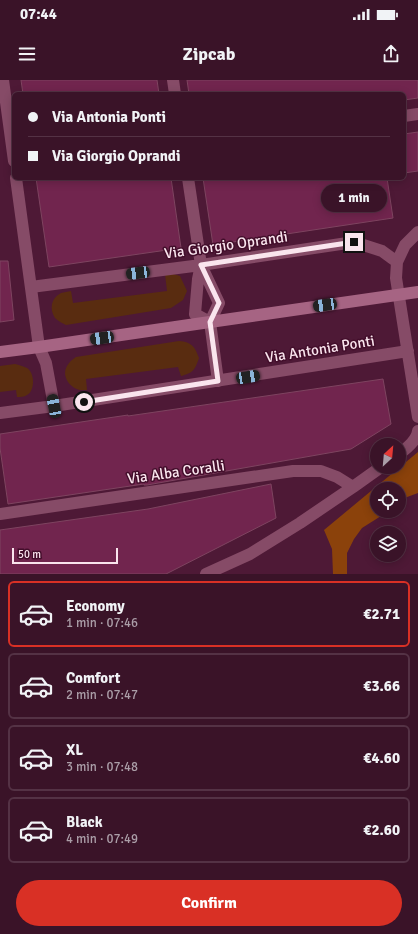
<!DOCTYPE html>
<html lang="en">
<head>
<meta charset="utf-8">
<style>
  :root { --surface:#3a1328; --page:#411c30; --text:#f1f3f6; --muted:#ab9ea8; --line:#543245; --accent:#d93025 }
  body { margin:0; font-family:Signika,sans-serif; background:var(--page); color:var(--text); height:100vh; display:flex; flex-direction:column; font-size:15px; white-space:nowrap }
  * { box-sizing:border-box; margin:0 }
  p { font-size:13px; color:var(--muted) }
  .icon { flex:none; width:22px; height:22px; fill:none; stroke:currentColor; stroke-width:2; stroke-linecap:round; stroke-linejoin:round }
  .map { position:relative; height:494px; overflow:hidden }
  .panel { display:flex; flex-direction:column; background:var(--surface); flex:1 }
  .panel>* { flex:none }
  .banner { position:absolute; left:12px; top:12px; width:394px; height:88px; border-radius:6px; box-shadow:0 2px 10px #0003,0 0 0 1px var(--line); display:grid; align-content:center; height:88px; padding:0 16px; background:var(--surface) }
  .needle { width:26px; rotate:26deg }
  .buttons { position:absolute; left:370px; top:358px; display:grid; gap:8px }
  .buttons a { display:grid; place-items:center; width:36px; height:36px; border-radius:50%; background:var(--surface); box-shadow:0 2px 10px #0003,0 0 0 1px var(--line); font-size:20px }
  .scale { position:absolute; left:12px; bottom:10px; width:106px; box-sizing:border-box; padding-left:4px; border:2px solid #fae5ee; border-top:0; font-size:11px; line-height:14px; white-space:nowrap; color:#fae5ee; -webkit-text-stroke:3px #430e2b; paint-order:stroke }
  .end { position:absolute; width:18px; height:18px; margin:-9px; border:5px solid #fae5ee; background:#111; box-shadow:0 0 0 2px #111 }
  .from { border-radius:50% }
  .bubble { position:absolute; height:28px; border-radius:14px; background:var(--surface); box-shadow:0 2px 10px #0003,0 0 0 1px var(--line); font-size:13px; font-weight:700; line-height:28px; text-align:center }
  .car { position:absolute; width:12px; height:24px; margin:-12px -6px; border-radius:5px; box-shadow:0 0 3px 1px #0007; background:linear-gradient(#222 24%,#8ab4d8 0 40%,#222 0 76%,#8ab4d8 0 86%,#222 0) }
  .banner b { display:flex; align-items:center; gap:14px; height:38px; font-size:15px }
  .banner b+b { border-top:1px solid var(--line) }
  .banner i { width:10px; height:10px; background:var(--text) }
  ul { padding:7px 0 0; list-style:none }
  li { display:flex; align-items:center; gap:12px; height:66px; margin:0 8px 6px; padding:0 8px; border:2px solid var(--line); border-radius:6px }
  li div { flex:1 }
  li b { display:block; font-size:15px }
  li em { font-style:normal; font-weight:700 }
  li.active { border-color:var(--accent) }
  li>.icon { width:36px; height:36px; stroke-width:1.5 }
  .cta { display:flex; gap:8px; margin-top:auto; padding:8px 16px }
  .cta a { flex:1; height:46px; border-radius:24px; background:var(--accent); color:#fff; font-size:16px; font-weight:700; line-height:46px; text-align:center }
  .status { display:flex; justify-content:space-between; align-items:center; height:28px; padding:0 20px; background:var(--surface); direction:ltr }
  .status svg { height:11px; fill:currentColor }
  header { display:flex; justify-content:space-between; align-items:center; height:52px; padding:0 16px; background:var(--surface); font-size:18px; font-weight:700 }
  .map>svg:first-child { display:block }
  .green { fill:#592c10 }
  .forest { fill:#8b420b }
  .building { fill:#71254e; stroke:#7e4460 }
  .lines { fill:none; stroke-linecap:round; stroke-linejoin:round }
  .street { stroke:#864b67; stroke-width:12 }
  .secondary { stroke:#a66483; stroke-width:12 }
  .route { stroke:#fae5ee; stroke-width:5 }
  .labels { text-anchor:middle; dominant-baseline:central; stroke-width:3; stroke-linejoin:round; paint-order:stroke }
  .street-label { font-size:15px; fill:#fae5ee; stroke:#430e2b }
</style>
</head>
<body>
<div class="status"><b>07:44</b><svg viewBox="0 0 49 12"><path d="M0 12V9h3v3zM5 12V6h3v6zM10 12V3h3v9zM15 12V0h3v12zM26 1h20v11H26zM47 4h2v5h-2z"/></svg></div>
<header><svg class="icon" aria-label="menu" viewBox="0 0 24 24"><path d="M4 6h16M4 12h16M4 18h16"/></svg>Zipcab<svg class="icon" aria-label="share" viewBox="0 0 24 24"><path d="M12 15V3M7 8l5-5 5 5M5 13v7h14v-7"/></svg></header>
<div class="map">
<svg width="418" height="494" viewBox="0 0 418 494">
  <rect width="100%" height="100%" fill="#4e1936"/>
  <path class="green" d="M170,193L180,196L187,211L183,220L171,228L66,245C62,243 58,241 55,238C49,229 51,218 61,213C64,212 68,212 71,211L73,223L167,211L165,194Z
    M179,261C192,262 195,267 199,278C195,290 193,293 181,296L178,287L86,299L87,310C85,310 82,310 80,310C70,308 61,296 67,286C69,282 73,279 76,277Z
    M15,284C19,285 23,286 27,288C35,293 35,311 27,315C24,317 20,317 17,317L16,310L0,312V286Z"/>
  <path class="forest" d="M418,372V413L399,420V409H377V431H387L381,436L362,448L354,459L347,473V494H333L332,469L324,450Z"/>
  <path class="building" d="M21,0H157L159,14H23Z
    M187,0H418V18L404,20V14H189Z
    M418,52V91L404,93V54Z
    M36,98H171L181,168L49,187Z
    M203,98H387L393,138L213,165Z
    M0,181H8L14,240L0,242Z
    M383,299L391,344L351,369L147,405H144V404L8,424L0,368V354L128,335V336Z
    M271,404L276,438L166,494H0V450L148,429Z"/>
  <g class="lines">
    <path class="street" d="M3,0L14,81
      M173,0L175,14
      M404,36L418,34
      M16,98L39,267L46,283L54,326
      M188,98L201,185L219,223L210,242L218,301
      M418,152L405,165L397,182L396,198L418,337
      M201,185L198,199L195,234L210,242
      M31,207L201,185L354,162L382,171L397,182
      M0,333L54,326L408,271
      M399,374C406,369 417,360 418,351
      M0,434L293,391H321L337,397L353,407
      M206,494L250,474L300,443L353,407L381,387"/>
    <path class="secondary" d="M0,272L39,267L196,244L418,212"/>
  </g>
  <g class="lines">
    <path class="route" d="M84,322L218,301L210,242L219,223L201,185L354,162"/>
  </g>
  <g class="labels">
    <g class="street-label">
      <text transform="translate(226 165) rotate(-8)">Via Giorgio Oprandi</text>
      <text transform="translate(320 269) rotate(-9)">Via Antonia Ponti</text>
      <text transform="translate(176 392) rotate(-8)">Via Alba Coralli</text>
    </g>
  </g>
</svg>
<div class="buttons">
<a><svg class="needle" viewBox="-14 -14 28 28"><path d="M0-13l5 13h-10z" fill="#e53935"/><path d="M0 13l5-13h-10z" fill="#ab9ea8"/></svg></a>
<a><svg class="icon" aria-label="locate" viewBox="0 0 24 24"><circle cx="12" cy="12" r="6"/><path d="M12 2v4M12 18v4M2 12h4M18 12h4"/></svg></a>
<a><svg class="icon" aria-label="layers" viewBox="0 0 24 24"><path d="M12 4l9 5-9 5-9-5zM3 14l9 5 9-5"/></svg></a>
</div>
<div class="scale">50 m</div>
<i class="end from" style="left:84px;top:322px"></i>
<i class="end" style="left:354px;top:162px"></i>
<div class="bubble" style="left:321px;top:104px;width:66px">1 min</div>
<i class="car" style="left:138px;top:193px;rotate:263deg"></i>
<i class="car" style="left:325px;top:225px;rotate:262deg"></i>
<i class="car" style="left:102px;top:258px;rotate:262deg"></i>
<i class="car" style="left:248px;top:297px;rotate:81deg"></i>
<i class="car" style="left:54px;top:326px;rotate:349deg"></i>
<div class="banner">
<b><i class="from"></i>Via Antonia Ponti</b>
<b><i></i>Via Giorgio Oprandi</b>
</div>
</div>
<section class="panel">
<ul>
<li class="active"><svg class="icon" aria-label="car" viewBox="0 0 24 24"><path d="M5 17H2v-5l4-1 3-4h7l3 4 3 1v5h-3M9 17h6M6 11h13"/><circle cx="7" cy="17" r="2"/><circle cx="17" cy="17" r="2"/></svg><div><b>Economy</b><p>1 min · 07:46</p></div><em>€2.71</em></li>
<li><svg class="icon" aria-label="car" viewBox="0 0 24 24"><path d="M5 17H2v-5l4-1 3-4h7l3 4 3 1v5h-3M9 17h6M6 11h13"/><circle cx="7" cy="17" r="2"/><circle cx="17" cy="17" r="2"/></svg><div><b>Comfort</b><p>2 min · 07:47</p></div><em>€3.66</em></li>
<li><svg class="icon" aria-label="car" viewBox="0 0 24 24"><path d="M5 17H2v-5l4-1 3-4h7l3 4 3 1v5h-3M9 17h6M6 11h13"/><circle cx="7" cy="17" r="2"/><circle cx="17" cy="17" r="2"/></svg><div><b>XL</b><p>3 min · 07:48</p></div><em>€4.60</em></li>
<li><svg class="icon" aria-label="car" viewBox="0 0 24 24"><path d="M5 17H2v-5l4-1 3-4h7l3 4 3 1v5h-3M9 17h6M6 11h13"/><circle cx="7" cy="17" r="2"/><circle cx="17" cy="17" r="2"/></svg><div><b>Black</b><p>4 min · 07:49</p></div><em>€2.60</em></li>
</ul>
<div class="cta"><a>Confirm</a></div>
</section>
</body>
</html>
